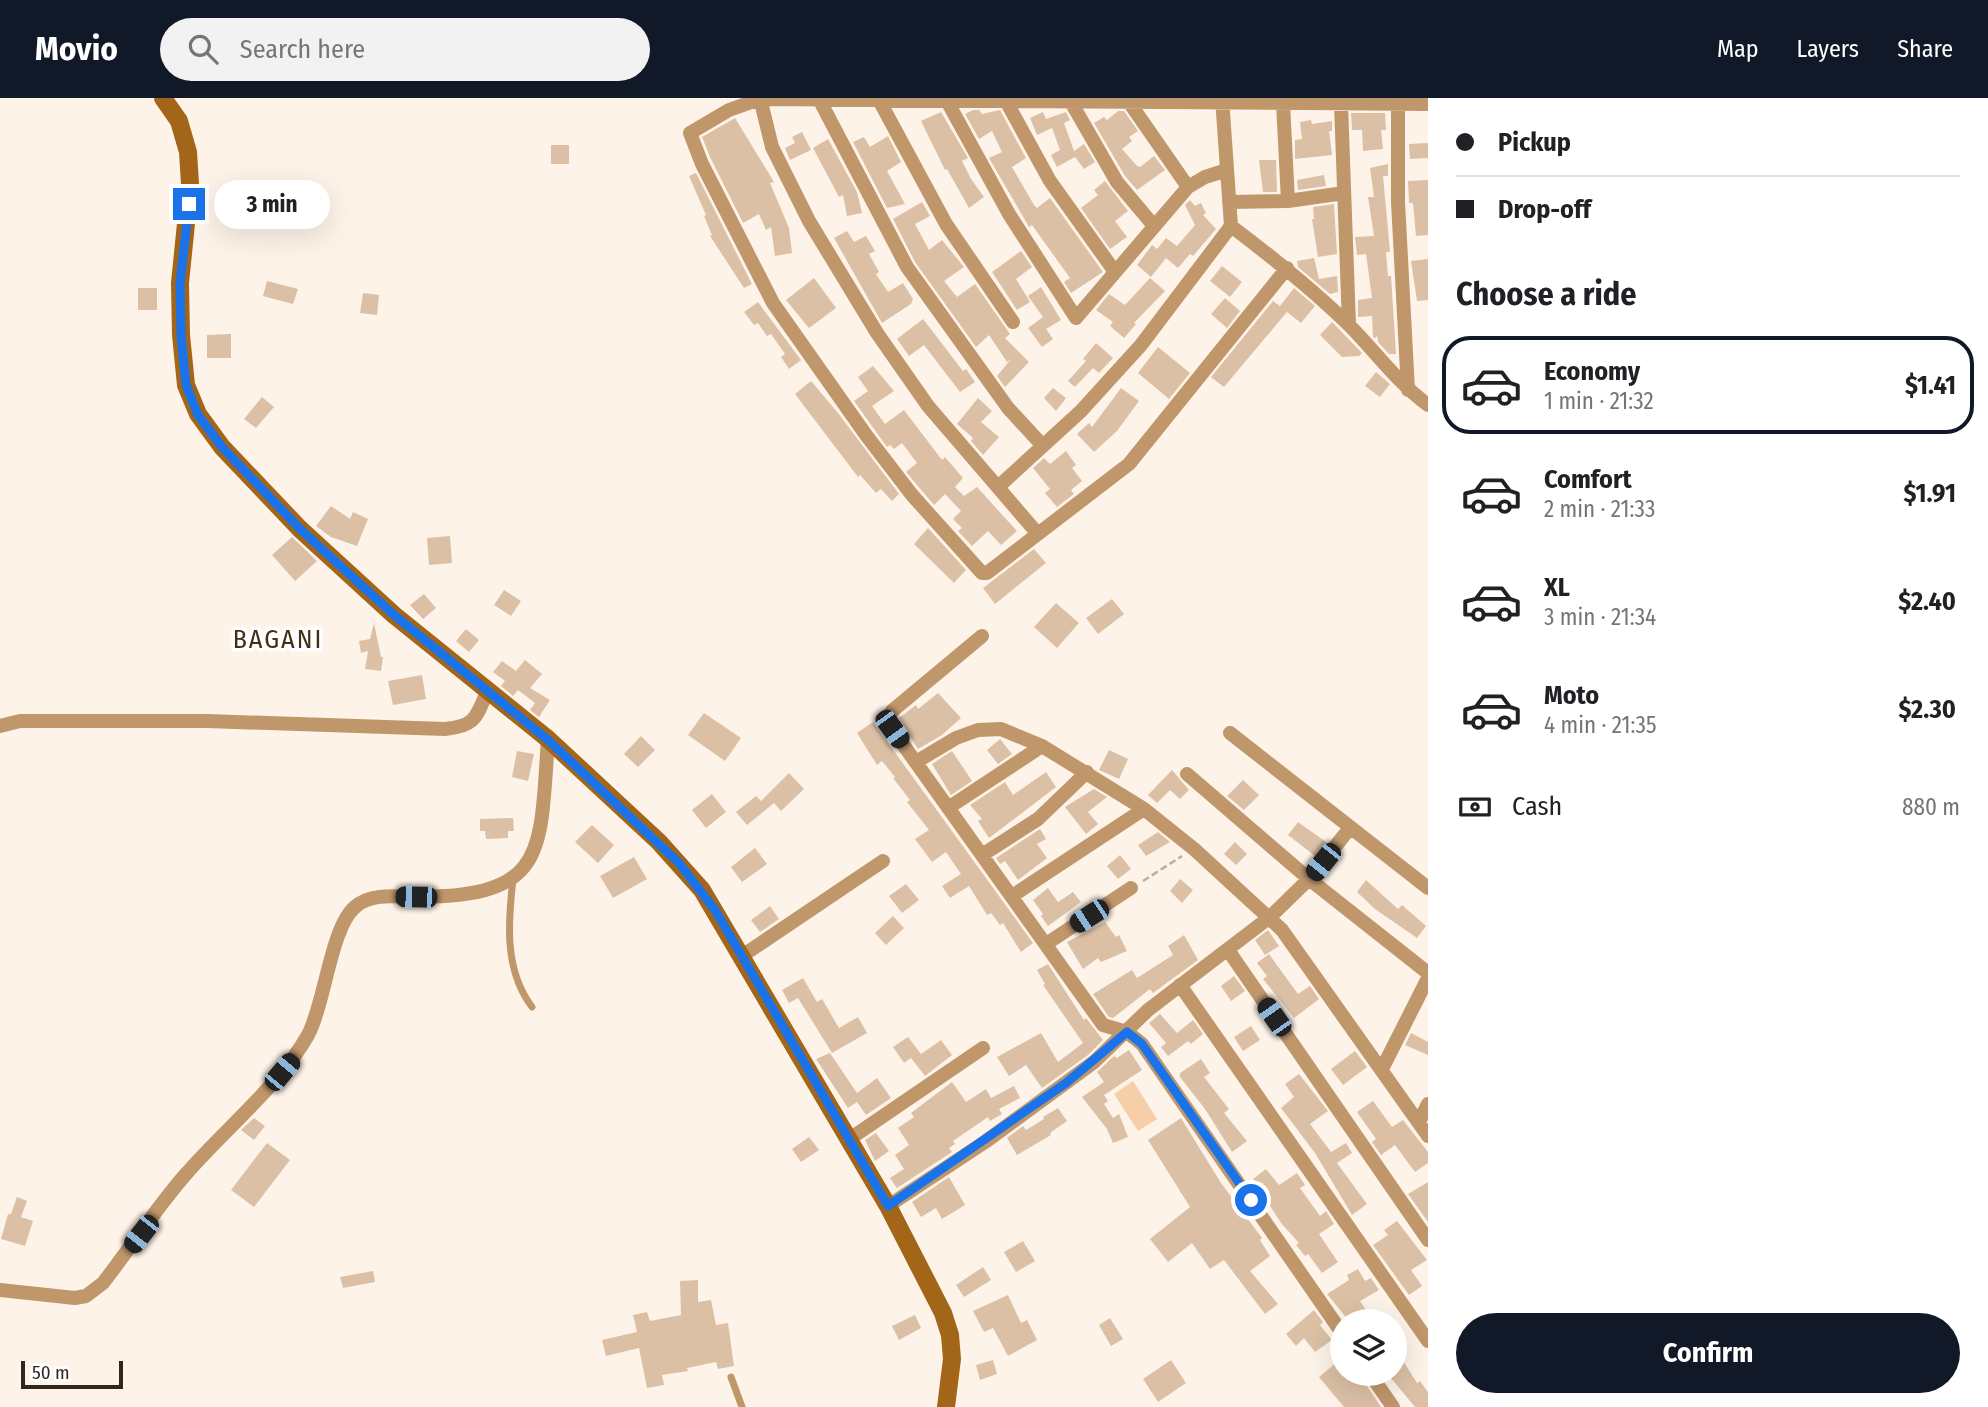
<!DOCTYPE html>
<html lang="en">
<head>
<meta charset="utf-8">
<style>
  :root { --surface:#fff; --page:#f2f2f2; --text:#202124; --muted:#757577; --line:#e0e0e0; --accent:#111827 }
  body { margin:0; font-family:"Fira Sans Condensed",sans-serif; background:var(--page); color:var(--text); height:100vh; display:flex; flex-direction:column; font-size:26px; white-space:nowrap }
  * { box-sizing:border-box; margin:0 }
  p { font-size:23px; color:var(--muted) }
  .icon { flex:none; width:38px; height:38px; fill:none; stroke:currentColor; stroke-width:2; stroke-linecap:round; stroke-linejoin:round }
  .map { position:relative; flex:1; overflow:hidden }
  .side { display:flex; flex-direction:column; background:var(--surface); width:560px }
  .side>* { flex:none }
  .banner { display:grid; align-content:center; height:154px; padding:0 28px; background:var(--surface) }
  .buttons { position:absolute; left:1330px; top:1211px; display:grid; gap:14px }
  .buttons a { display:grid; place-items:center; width:77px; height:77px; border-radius:50%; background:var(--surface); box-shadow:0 7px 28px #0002; font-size:35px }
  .scale { position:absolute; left:21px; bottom:18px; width:102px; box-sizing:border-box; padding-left:7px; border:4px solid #32271d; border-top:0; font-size:19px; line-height:24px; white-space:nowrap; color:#32271d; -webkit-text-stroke:5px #fff; paint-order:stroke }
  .end { position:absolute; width:32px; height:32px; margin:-16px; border:9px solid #1a73e8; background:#fff; box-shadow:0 0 0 4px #fff }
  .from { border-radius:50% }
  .bubble { position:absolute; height:49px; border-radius:24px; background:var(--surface); box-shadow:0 7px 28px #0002; font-size:23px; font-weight:700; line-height:49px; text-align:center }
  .car { position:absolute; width:21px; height:42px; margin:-21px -10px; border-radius:9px; box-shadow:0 0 5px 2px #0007; background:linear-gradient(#222 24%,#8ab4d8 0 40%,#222 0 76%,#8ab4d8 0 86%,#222 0) }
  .banner b { display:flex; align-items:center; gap:24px; height:66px; font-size:26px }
  .banner b+b { border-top:2px solid var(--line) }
  .banner i { width:18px; height:18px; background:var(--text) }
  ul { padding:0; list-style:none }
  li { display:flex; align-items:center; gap:21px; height:98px; margin:0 14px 10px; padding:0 14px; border:4px solid transparent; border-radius:28px }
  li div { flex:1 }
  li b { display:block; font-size:26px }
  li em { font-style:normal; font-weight:700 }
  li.current { border-color:var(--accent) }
  li>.icon { width:63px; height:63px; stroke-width:1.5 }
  h2 { padding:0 28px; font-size:32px; line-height:84px }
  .pay { display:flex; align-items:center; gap:18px; height:77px; padding:0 28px; font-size:26px }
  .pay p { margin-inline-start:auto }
  .cta { display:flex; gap:14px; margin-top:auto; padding:14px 28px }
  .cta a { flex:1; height:80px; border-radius:42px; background:var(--accent); color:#fff; font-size:28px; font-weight:700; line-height:80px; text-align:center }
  header { display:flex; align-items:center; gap:42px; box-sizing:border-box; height:98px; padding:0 35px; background:var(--accent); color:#fff }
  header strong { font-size:33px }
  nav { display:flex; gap:38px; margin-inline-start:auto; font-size:24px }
  .search { width:490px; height:63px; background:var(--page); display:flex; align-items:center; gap:18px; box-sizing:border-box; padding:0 24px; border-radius:38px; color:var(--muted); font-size:26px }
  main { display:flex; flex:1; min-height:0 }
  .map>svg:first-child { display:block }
  .green { fill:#f6cfa9 }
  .building { fill:#dbc0a5 }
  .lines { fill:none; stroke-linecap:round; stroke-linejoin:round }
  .path { stroke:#baafa5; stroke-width:2.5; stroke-dasharray:7 3.5; stroke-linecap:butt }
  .lane { stroke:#c0966b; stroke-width:7 }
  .street { stroke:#c0966b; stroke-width:14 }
  .secondary { stroke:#a36618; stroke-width:18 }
  .route { stroke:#1a73e8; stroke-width:9 }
  .labels { text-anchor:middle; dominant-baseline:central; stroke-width:7; stroke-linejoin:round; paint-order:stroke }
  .neighbourhood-label { font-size:26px; letter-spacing:2px; fill:#432e17; stroke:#fff }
</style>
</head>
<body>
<header>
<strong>Movio</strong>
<div class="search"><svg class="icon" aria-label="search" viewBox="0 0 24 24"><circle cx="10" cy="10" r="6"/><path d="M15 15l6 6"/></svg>Search here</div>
<nav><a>Map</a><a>Layers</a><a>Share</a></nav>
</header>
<main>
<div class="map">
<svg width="1428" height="1309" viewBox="0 0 1428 1309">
  <rect width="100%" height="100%" fill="#fef3e8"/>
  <path class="green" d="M1133,983L1157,1021L1138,1033L1114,996Z"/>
  <path class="building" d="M973,12H979L982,16L1000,12L1026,60L1012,69L1034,107L1037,110L1050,100L1103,174L1071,195L1064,184L1070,180L1032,127L1029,129L989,60L1002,54L992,33L979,41L965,16Z
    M1118,13H1124L1138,33L1129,39L1132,43L1122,51L1137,68L1140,69L1154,58L1165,72L1137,92L1125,78L1094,25L1104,19L1107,22Z
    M941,14L968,60L962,63L971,81L984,99L969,110L947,71L945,72L921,23Z
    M1043,14L1046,21L1066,14L1070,22L1064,25L1074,53L1084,46L1095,64L1084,71L1075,59L1057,69L1051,57L1060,52L1052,30L1037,37L1030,20Z
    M1351,15H1385L1386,32H1381L1383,51L1363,53L1362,32H1352Z
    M735,20L774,84L770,85L789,130L792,155L775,158L771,129L766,132L759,116L743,125L710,59L702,39Z
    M1311,22L1312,26L1332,23V33H1329L1332,57L1295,61V42L1302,41L1300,24Z
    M802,34L811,52L790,62L785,50L795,45L792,39Z
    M888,38L901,64L887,73L905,106L887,110L853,44L864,39L870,49Z
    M828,41L857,94L862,115L847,118L843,97L839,99L813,50Z
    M1428,45V60L1410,61L1409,46Z
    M551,47H569V66H551Z
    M1259,62H1276L1277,94H1263Z
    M1388,66V78H1383L1390,154H1386L1388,178H1391L1396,256H1389L1378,244L1377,238L1375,240L1373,239L1372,218L1358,219V202L1372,200L1366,156L1357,157L1355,139L1374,138L1368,99H1374L1370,70Z
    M696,75L752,186L744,190L710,138L712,137L704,118L706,117L689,78Z
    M1324,77L1326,88L1298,92L1297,82Z
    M1428,82V137L1416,138L1413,105H1409L1408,83Z
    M1105,83L1128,113L1115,123L1127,139L1110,151L1081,110L1098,97L1094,92Z
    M1190,102L1195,108L1201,105L1206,115L1203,117L1216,131L1193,158L1190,156L1178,170L1166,160L1151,179L1137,167L1152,147L1157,151L1166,140L1177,148L1195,127L1185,107Z
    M922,104L930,118L915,126L929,152L942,142L964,169L944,183L957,199L975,186L1010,236L1005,240L1029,264L1005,289L997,278L1011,261L1007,264L989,237L976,249L915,164L893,121Z
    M1334,106L1337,156L1318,159L1312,121H1314L1313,109Z
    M257,110L273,114L268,130L253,125Z
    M847,133L854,144L866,138L875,153L869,156L879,174L876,176L888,194L903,185L913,201L911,206L882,225L834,140Z
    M1021,153L1032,169L1016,181L1030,204L1017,212L992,174Z
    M1314,160L1319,181L1337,178L1338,194L1330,196L1298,169L1297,163Z
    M1428,161V202L1417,203L1411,163Z
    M1222,168L1242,184L1230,199L1210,183Z
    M814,180L836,210L809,230L786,202Z
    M1150,180L1165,193L1134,225L1136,226L1124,240L1110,228L1113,224L1096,212L1109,196L1125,207Z
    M267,183L298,191L293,206L263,198Z
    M1041,189L1061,222L1046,231L1053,241L1042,249L1028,230L1043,219L1028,198Z
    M138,190H157V212H138Z
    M1294,190L1315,208L1301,225L1287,214L1224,289L1211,279L1273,203L1280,208Z
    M363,195L379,197L377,217L360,215Z
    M1225,200L1240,213L1227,230L1211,216Z
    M758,204L801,262L789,271L781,259L785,256L771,236L767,238L758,225L754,227L744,214Z
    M923,221L963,273L966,271L975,284L960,294L924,247L909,258L897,241Z
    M1332,224L1362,255L1359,258L1342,259L1320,237Z
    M231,236V260H207V237Z
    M1096,245L1113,260L1099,275L1093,270L1075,289L1068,283L1086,263L1083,261Z
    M1158,249L1190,275L1169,301L1138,275Z
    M873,268L894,293L872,308L885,326L904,312L942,362L945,359L963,380L955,389L964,398L977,389L996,410L1017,433L1001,447L988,433L972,448L958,433L962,430L953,421L961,413L945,396L934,407L906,374L917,365L902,345L894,351L890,347L887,349L874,331L854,303L868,293L858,279Z
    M1376,274L1390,286L1380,299L1365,288Z
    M811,283L838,315L899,396L892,403L881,391L876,395L860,377L858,379L795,296Z
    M1053,290L1066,300L1056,313L1044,300Z
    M1121,290L1139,303L1117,333L1094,354L1077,336L1089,325L1092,329Z
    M262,299L274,309L256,330L244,321Z
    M978,300L992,313L981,324L999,339L983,357L971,343L973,340L957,326Z
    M1066,353L1076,367L1072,370L1082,383L1071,392L1074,396L1057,409L1045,395L1050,391L1033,370L1044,360L1050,366Z
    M331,408L350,421L353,414L368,421L357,448L331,439L316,428Z
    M928,430L966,472L954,485L914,446Z
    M450,438L452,465L429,467L427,440Z
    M292,439L317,463L295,483L272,457Z
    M1034,451L1046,465L995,506L983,490Z
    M504,492L521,503L511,518L494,507Z
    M424,496L436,510L423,521L410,507Z
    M1112,501L1124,516L1098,536L1086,520Z
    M1056,505L1079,525L1057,550L1034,529Z
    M374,525L381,559H383L381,573L365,571L368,553L361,555L359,543L370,541Z
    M466,531L479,542L469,554L456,543Z
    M525,562L542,576L530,590L550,602L539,619L530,612L535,605L518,592L513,598L501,588L505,583L493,574L502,563L516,573Z
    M422,577L426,601L393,607L388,583Z
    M938,595L961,620L942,637L918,651L899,620L916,607L918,611Z
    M704,615L741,640L725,663L688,637Z
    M873,624L1033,845L1021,854L1003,825L1000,827L991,815L987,817L969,788L950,800L942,788L961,776L946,754L932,764L915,741L929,732L907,704L910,702L893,680L895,679L882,663L877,667L857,635Z
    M641,638L655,652L638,669L624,656Z
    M1000,641L1012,656L998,666L987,652Z
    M1109,652L1128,661L1119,681L1099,672Z
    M517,653L534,656L528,683L512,679Z
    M952,653L972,683L951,697L932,666Z
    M1172,672L1189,692L1180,701L1170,692L1157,705L1148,697Z
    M1046,674L1056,689L989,740L978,723L982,721L970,707L1005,684L1013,697Z
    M789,675L804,691L781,713L774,705L747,727L736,714L756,698L761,703Z
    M1243,682L1259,697L1244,712L1227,698Z
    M1094,691L1107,699L1088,714L1098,726L1086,736L1065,709Z
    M712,696L726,714L706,730L692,712Z
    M513,720L514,733H508V740L486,741L485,733H480V721Z
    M1298,724L1326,744L1315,758L1288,737Z
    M592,727L614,747L598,765L575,744Z
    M1040,731L1046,741L1037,746L1047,760L1018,782L1005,763L1000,766L996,760Z
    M1158,734L1170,744L1146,758L1138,747Z
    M1235,744L1247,756L1236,767L1224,756Z
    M755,750L767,766L742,784L731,769Z
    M1120,757L1131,771L1118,781L1107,768Z
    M634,759L647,781L613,800L600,778Z
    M1180,781L1193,792L1182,805L1170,793Z
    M1366,782L1398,811L1402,807L1426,828L1417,840L1375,811L1357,794Z
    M906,786L919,802L902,815L889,798Z
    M1048,790L1058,804L1073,794L1081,804L1048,828L1041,818L1043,816L1033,802Z
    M770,808L779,821L760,834L751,822Z
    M893,818L904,830L886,847L875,835Z
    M1105,824L1116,839L1119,837L1127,853L1101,864L1098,860L1083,871L1067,844Z
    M1268,832L1279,848L1265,857L1255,842Z
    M1184,837L1198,862L1153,895L1150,891L1113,920L1109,919L1093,896L1132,872L1137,880L1173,857L1168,848Z
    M1269,856L1298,896L1310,888L1319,901L1294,920L1263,881L1267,878L1257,865Z
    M1048,866L1084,922L1086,920L1103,942L1088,957L1042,990L1026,967L1009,978L997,959L1041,935L1058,964L1083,945L1043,887L1045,886L1037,872Z
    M1234,878L1245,893L1231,903L1221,888Z
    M803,880L817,904L822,901L839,930L858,919L867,935L832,955L798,900L789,905L782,892Z
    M1160,916L1177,935L1193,922L1203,936L1191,946L1188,943L1168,958L1161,949L1166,945L1149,925Z
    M1251,928L1260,942L1243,953L1234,939Z
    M1411,935L1428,944V957L1405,947Z
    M908,939L921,956L941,942L952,957L925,978L911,960L904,965L893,949Z
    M1129,952L1142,972L1104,997L1108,1003L1104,1006L1113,1020L1119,1016L1128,1039L1113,1045L1107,1031L1082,999L1104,984L1097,974L1114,958L1117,960Z
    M1355,953L1367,969L1343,987L1331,971Z
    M830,955L857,995L877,980L891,1000L866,1017L857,1004L848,1010L816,961Z
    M1201,961L1210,975L1204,979L1229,1011L1224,1015L1247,1043L1232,1054L1205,1011L1180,979V975Z
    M1299,976L1328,1013L1310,1026L1331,1054L1346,1045L1352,1055L1337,1065L1367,1106L1352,1117L1315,1055L1281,1010L1294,999L1285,986Z
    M952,984L966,1004L986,991L991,1000L1014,988L1020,1000L999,1011L1002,1016L990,1023L988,1019L953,1043L955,1046L949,1050L952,1054L897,1090L890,1080L904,1071L895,1057L909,1047L898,1030L914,1019L911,1015Z
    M1373,1003L1392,1029L1403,1022L1428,1054V1065L1415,1074L1395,1047L1381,1057L1372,1044L1376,1041L1357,1014Z
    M1058,1010L1067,1023L1050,1035L1051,1037L1017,1057L1007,1040L1023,1028L1026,1032L1044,1021L1043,1019Z
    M254,1020L265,1028L254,1042L241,1032Z
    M1181,1020L1221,1085L1262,1140L1260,1142L1270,1158L1250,1173L1278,1206L1265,1216L1224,1162L1210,1171L1192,1145L1168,1164L1150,1141L1190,1109L1148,1042Z
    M876,1035L889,1053L875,1063L865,1042Z
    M809,1039L819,1052L801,1064L792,1051Z
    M267,1045L290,1062L254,1109L231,1092Z
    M1266,1071L1279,1087L1297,1075L1305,1087L1300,1090L1320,1118L1326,1113L1334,1126L1319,1136L1338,1164L1322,1175L1308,1156L1305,1158L1296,1147L1299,1145L1281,1125L1253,1081Z
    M949,1079L965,1107L942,1121L936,1110L921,1119L912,1104Z
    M1428,1084V1124L1408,1096Z
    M17,1099L27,1103L21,1119L33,1123L25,1148L1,1141L8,1116H11Z
    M1397,1123L1427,1162L1411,1172L1422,1188L1409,1197L1373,1147L1388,1137L1384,1132Z
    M1023,1143L1035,1163L1016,1174L1004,1154Z
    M983,1169L991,1182L964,1199L956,1187Z
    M1358,1171L1365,1183L1371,1180L1379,1192L1360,1203L1370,1218L1362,1223H1349L1327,1196L1349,1182L1347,1177Z
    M373,1173L375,1184L343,1190L340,1179Z
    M698,1182V1204L711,1202L716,1227L728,1225L734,1268L718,1271L716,1264L687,1270L688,1273L662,1277L664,1287L647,1290L639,1250L606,1258L602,1242L637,1234L633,1217L647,1214L650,1223L681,1217L680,1183Z
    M1008,1197L1021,1225L1027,1222L1037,1242L1008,1258L993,1230L984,1234L973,1213Z
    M1314,1212L1323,1224L1320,1227L1332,1242L1315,1254L1304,1240L1296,1248L1286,1236Z
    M915,1217L921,1230L899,1242L892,1228Z
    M1110,1220L1123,1241L1111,1248L1099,1227Z
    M1395,1250L1417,1285L1420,1283L1428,1294V1309H1415L1391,1280V1276H1395Z
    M1342,1260V1276H1359L1381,1309H1344L1319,1279Z
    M993,1262L997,1276L980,1282L976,1267Z
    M1171,1262L1186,1285L1158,1304L1143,1281Z"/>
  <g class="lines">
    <path class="path" d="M1143,783L1182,758"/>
    <path class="lane" d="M513,781C508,824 504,872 532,909
      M731,1279L742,1309"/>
    <path class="street" d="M760,0L772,49L809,123L877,235L928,308L1038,436
      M819,1L907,169L1008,310L1043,348
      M879,2L946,126L1013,224
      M947,3L1009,116L1076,220L1188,89L1205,79L1227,72
      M1006,3L1050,83L1115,174
      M1071,4L1117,84L1154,128
      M1129,4L1188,89
      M1283,5L1288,103
      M1341,6L1349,227
      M1398,6V104L1408,292
      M1229,104L1288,103L1344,95
      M1231,128C1272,159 1311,190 1348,226C1375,253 1397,284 1428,307
      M1287,170L1129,366L987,475H982L912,397L866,337L773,205L702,66L690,35L729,12L760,1L1428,6
      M998,389L1081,313L1141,247L1231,128L1222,0
      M982,538L892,613L889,619L892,631L1103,927L1127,934L1142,946L1342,1235
      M0,628L20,623H207L445,631C475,628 476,620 487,594
      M1230,635L1428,790
      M916,664L956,640L978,632L1001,631L1042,648L1144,711L1194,751L1282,832L1428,1038
      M1187,676L1309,781L1428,875
      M948,710L1042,648
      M982,757L1038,721L1087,674
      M1012,798L1144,711
      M1046,846L1131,790
      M1228,852L1428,1142
      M742,858L883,763
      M1180,887L1428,1243
      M1382,971L1428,880
      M1419,1024L1428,1006
      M848,1042L983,950
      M888,1108L985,1044L1094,964L1148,912L1270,819L1309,781L1350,730
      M0,1192L75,1200L86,1198L103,1185C131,1149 156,1110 186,1076C224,1032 280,987 308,937C325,905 331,829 355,809C369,796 392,798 410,799C547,800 540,758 548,641
      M1370,1276L1393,1309"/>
    <path class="secondary" d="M163,0L179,23L188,54L190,86L180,185L181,237L186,287L198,316L222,349L300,431L394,517L548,641L659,744L702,792L888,1108L943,1215L950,1237L952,1261L946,1309"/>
  </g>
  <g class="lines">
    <path class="route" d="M189,106L180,185L181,237L186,287L198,317L222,349L300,431L394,517L548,642L679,765L715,812L888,1108L1066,985L1127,934L1142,946L1251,1102"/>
  </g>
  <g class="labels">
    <g class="neighbourhood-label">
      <text x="278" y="541">BAGANI</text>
    </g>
  </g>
</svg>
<div class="buttons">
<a><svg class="icon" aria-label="layers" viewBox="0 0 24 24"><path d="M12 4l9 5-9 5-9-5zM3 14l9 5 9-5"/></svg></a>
</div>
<div class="scale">50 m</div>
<i class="end from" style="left:1251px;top:1102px"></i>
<i class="end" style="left:189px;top:106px"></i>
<div class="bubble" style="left:214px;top:82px;width:116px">3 min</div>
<i class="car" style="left:892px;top:631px;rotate:144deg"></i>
<i class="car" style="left:1323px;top:764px;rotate:219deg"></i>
<i class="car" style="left:416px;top:799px;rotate:271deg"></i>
<i class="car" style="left:1089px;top:818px;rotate:237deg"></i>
<i class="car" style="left:1274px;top:919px;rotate:325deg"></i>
<i class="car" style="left:282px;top:974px;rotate:40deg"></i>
<i class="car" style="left:141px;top:1136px;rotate:218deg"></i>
</div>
<section class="side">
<div class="banner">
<b><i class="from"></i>Pickup</b>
<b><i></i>Drop-off</b>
</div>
<h2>Choose a ride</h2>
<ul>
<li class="current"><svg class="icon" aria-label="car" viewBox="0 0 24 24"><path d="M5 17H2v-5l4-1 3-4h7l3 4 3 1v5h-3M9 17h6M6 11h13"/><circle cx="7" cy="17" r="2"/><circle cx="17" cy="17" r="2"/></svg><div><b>Economy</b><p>1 min · 21:32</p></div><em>$1.41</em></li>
<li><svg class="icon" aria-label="car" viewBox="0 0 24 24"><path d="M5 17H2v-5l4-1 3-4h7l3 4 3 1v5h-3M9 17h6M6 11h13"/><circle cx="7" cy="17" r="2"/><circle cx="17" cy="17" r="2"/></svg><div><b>Comfort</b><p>2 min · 21:33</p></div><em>$1.91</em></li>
<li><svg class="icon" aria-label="car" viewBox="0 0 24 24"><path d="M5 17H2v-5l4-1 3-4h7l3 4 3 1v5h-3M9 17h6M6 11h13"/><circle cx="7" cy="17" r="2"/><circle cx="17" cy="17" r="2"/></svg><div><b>XL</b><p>3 min · 21:34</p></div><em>$2.40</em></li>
<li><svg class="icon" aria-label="car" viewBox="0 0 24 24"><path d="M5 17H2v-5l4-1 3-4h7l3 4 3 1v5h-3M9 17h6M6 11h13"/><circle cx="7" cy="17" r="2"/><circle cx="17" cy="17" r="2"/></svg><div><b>Moto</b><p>4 min · 21:35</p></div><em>$2.30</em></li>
</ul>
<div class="pay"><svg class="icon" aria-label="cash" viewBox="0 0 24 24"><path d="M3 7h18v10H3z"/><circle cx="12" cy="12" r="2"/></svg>Cash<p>880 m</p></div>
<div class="cta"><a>Confirm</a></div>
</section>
</main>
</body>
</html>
